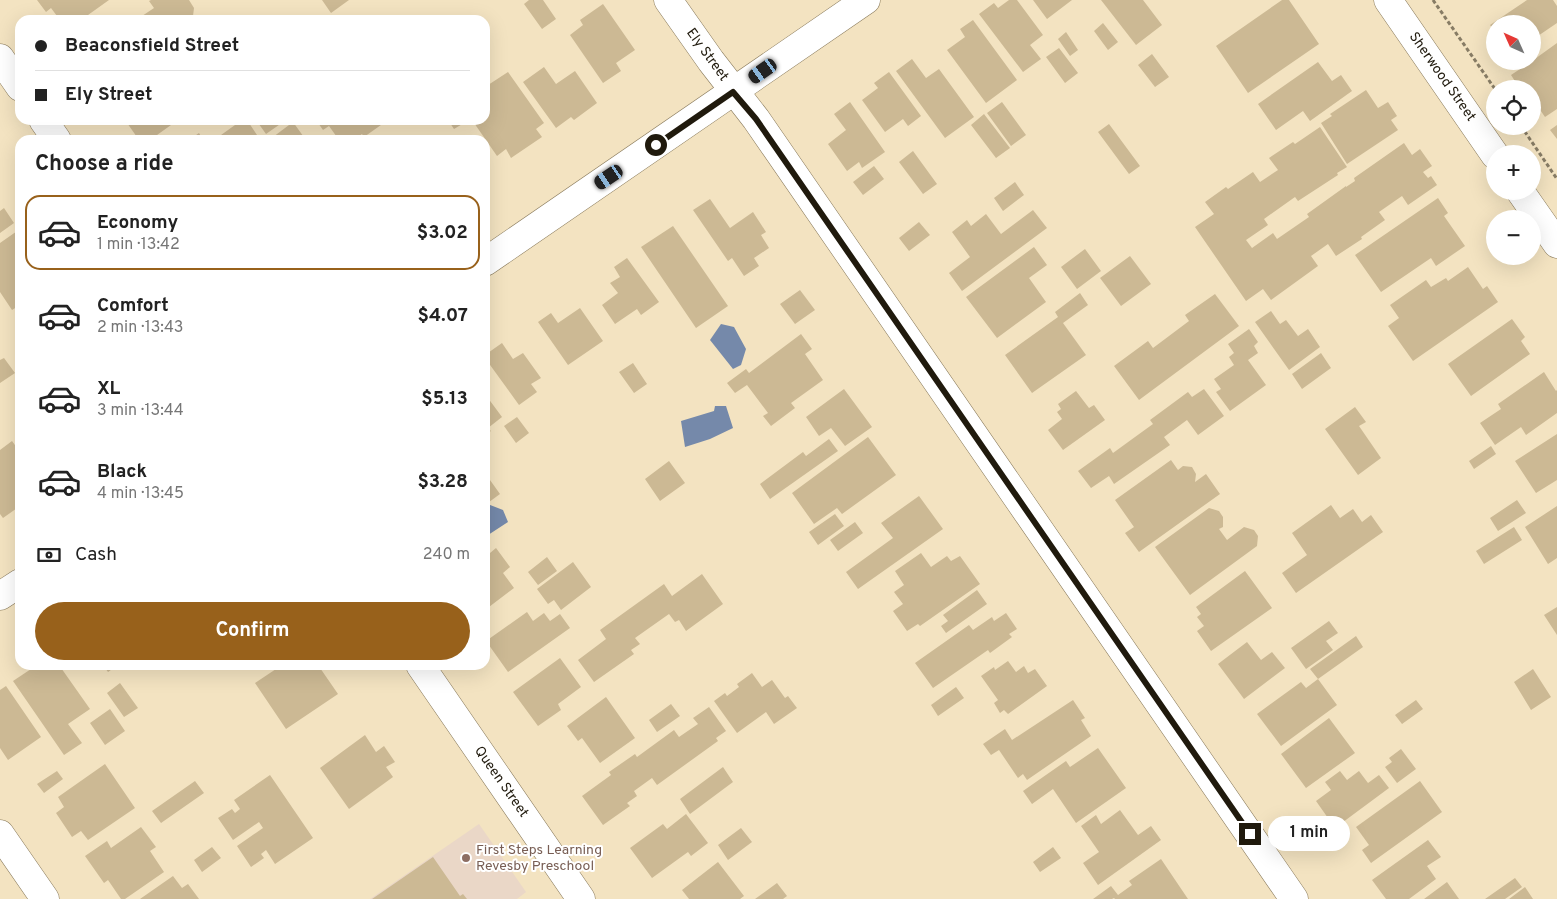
<!DOCTYPE html>
<meta charset="utf-8">
<style>
:root{--surface:#fff;--page:#f2f2f2;--text:#222;--muted:#767676;--line:#e0e0e0;--accent:#98611b}
body{margin:0;font-family:Overpass,sans-serif;background:var(--page);color:var(--text);height:100vh;display:flex;flex-direction:column;font-size:19px;white-space:nowrap}
*{box-sizing:border-box;margin:0}
p{font-size:16px;color:var(--muted)}
.icon{flex:none;width:28px;height:28px;fill:none;stroke:currentColor;stroke-width:2;stroke-linecap:round;stroke-linejoin:round}
.map{position:relative;flex:1;overflow:hidden}
.details{position:absolute;left:15px;top:135px;width:475px;height:535px;display:flex;flex-direction:column;background:var(--surface);border-radius:15px;box-shadow:0 5px 20px #0002}
.details>*{flex:none}
.hud{position:absolute;left:15px;top:15px;width:475px;height:110px;border-radius:15px;box-shadow:0 5px 20px #0002;display:grid;align-content:center;height:110px;padding:0 20px;background:var(--surface)}
.needle{width:32px;rotate:315deg}
.tools{position:absolute;left:1486px;top:15px;display:grid;gap:10px}
.tools a{display:grid;place-items:center;width:55px;height:55px;border-radius:50%;background:var(--surface);box-shadow:0 5px 20px #0002;font-size:25px}
.end{position:absolute;width:22px;height:22px;margin:-11px;border:6px solid #201a0d;background:#fff;box-shadow:0 0 0 2px #fff}
.from{border-radius:50%}
.bubble{position:absolute;height:35px;border-radius:18px;background:var(--surface);box-shadow:0 5px 20px #0002;font-size:16px;font-weight:700;line-height:35px;text-align:center}
.car{position:absolute;width:15px;height:30px;margin:-15px -8px;border-radius:6px;box-shadow:0 0 4px 1px #0007;background:linear-gradient(#222 24%,#8ab4d8 0 40%,#222 0 76%,#8ab4d8 0 86%,#222 0)}
.hud b{display:flex;align-items:center;gap:18px;height:48px;font-size:19px}
.hud b+b{border-top:1px solid var(--line)}
.hud i{width:12px;height:12px;background:var(--text)}
ul{padding:0;list-style:none}
li{display:flex;align-items:center;gap:15px;height:75px;margin:0 10px 8px;padding:0 10px;border:2px solid transparent;border-radius:15px}
li div{flex:1}
li b{display:block;font-size:19px}
li em{font-style:normal;font-weight:700}
li.current{border-color:var(--accent)}
li>.icon{width:45px;height:45px;stroke-width:1.5}
h2{padding:0 20px;font-size:22px;line-height:60px}
.pay{display:flex;align-items:center;gap:12px;height:55px;padding:0 20px;font-size:19px}
.pay p{margin-inline-start:auto}
.action{display:flex;gap:10px;margin-top:auto;padding:10px 20px}
.action a{flex:1;height:58px;border-radius:30px;background:var(--accent);color:#fff;font-size:20px;font-weight:700;line-height:58px;text-align:center}
.map>svg:first-child{display:block}
.education{fill:#ead7c7}
.water{fill:#7589aa}
.building{fill:#ccb994}
.lines{fill:none;stroke-linecap:round;stroke-linejoin:round}
.minor-casing{stroke:#88795a;stroke-width:29}
.tertiary-casing{stroke:#88795a;stroke-width:29}
.secondary-casing{stroke:#88795a;stroke-width:29}
.path{stroke:#877c65;stroke-width:3;stroke-dasharray:4 2.5;stroke-linecap:butt}
.minor{stroke:#fff;stroke-width:28}
.tertiary{stroke:#fff;stroke-width:28}
.secondary{stroke:#fff;stroke-width:28}
.route{stroke:#201a0d;stroke-width:6}
.education-dot{fill:#8d6e63;stroke:#fff;stroke-width:2}
.labels{text-anchor:middle;dominant-baseline:central;stroke-width:4;stroke-linejoin:round;paint-order:stroke}
.street-label{font-size:14px;fill:#201a0d;stroke:#fff}
.education-label{font-size:14px;fill:#785e54;stroke:#fff;text-anchor:start}
</style>
<div class="map">
<svg width="1557" height="899" viewBox="0 0 1557 899">
<rect width="100%" height="100%" fill="#f3e3c1"/>
<path class="education" d="M479,824L526,892L517,899H370Z"/>
<path class="water" d="M721,324L734,327L746,349L741,365L733,369L710,340Z
M715,406H726L733,428L710,439L685,447L681,421L714,411Z
M485,503L503,510L508,522L485,537Z"/>
<path class="building" d="M37,0H109L81,20H60L51,8L46,12Z
M151,0H189L194,8L193,16L187,20H136L154,8L149,1Z
M322,0H349L331,13Z
M529,0H543L556,19L542,29L524,4Z
M1009,0H1017L1043,35L1030,45L1041,59L1023,72L979,14L994,3L998,8Z
M1033,0H1072L1047,19Z
M1101,0H1143L1162,25L1136,45Z
M1282,0H1289L1319,44L1248,93L1216,46Z
M1527,0H1553L1557,6V23L1532,40V24H1495V31L1490,25Z
M603,4L635,50L616,63L621,71L603,83L570,35L583,25L580,20Z
M973,20L1017,80L986,103L947,50L965,37L960,29Z
M1103,23L1118,42L1108,50L1094,31Z
M1066,32L1078,50L1070,56L1058,39Z
M1557,43V109L1545,117L1532,98V89H1520L1511,75L1532,61Z
M1059,48L1078,73L1065,83L1046,57Z
M1152,54L1169,77L1155,87L1138,65Z
M912,59L926,78L939,69L974,117L945,138L896,71Z
M1318,62L1332,81L1341,75L1352,91L1310,121L1303,111L1276,130L1258,104Z
M544,67L556,84L575,71L597,103L574,120L571,117L556,128L523,82Z
M508,72L544,123L536,129L542,137L511,158L506,149L497,156L472,120H485V87Z
M889,72L921,116L908,126L903,119L885,132L862,100L878,88L874,83Z
M1366,90L1378,108L1388,102L1397,116L1391,120L1398,130L1347,164L1321,123L1332,116L1330,114Z
M850,102L885,152L862,168L859,162L847,171L828,144L846,130L834,114Z
M1002,102L1026,135L1011,146L987,113Z
M984,114L1010,148L996,158L971,125Z
M125,120H178L150,140H139Z
M242,120H247L259,138L256,140H214Z
M256,120H286L266,134Z
M316,120H388L364,137L362,134L353,140H339L329,126L323,130Z
M448,120H469L454,129Z
M293,122L306,140H269Z
M1109,124L1140,166L1129,174L1098,132Z
M1557,125V139L1550,130Z
M1320,127L1347,167L1337,173L1338,175L1298,201L1295,197L1264,219L1268,225L1246,240L1252,248L1273,233L1277,239L1309,217L1307,214L1346,186V187L1355,181L1354,178L1404,143L1412,155L1420,149L1432,166L1423,172L1428,178L1431,176L1437,185L1408,205L1402,196L1379,212L1385,220L1361,237L1362,239L1336,256L1328,244L1311,256L1318,266L1271,300L1263,289L1246,301L1195,227L1214,214L1205,202L1226,187L1228,189L1253,172L1260,182L1278,170L1269,158L1293,142L1295,144Z
M199,133L203,140H189Z
M913,151L937,184L923,194L899,162Z
M874,166L884,179L863,195L853,182Z
M1015,182L1024,195L1003,211L994,198Z
M1438,198L1448,213L1444,216L1465,246L1436,266L1431,258L1381,292L1355,255Z
M710,199L730,228L753,212L766,232L761,235L769,248L754,258L759,266L744,276L732,258L728,261L693,210Z
M4,208L14,223L0,233V211Z
M1033,210L1047,228L962,291L949,273L970,257L952,232L967,220L971,226L986,214L1001,234Z
M919,222L930,235L909,251L899,238Z
M673,226L728,306L696,328L641,247Z
M20,229V305L12,310L0,292V243Z
M1034,247L1047,265L1029,278L1046,302L997,338L966,297Z
M1085,249L1101,271L1077,289L1061,267Z
M1130,256L1151,284L1121,306L1100,278Z
M627,258L659,302L641,315L637,309L615,324L602,305L618,293L610,283L620,277L614,267Z
M1468,267L1483,289L1487,286L1498,302L1413,361L1388,326L1399,318L1390,305L1426,280L1431,287L1446,278L1448,281Z
M800,290L815,310L795,324L780,304Z
M1080,293L1088,305L1063,323L1086,355L1032,393L1005,355L1058,317L1055,312Z
M1215,294L1239,326L1139,400L1114,366L1148,341L1153,348L1189,321L1185,315Z
M580,308L603,341L568,365L538,322L551,313L558,323Z
M1271,311L1280,324L1286,320L1298,336L1308,329L1320,347L1289,370L1255,322Z
M1512,319L1525,337L1521,341L1530,354L1471,396L1448,364Z
M1249,329L1258,342L1254,346L1258,353L1248,360L1266,385L1230,411L1216,392L1221,389L1214,379L1234,365L1229,357L1234,353L1228,344Z
M801,334L812,349L805,354L823,380L791,403L795,408L771,426L763,416L768,413L747,385L735,393L727,383L746,369L749,373Z
M502,343L513,359L523,353L541,378L531,384L537,392L519,405L485,358V355Z
M1321,353L1331,368L1302,389L1292,374Z
M4,358L15,373L0,383V360Z
M633,363L647,384L634,393L619,372Z
M1544,372L1556,391L1557,390V413L1526,435L1521,427L1495,445L1480,423L1501,409L1498,404Z
M844,389L872,427L845,446L831,428L819,436L806,417Z
M1204,389L1224,416L1198,435L1187,420L1164,437L1170,445L1114,484L1109,476L1091,488L1078,471L1110,448L1113,453L1135,437L1153,424L1150,420L1188,392L1192,397Z
M1076,391L1089,408L1094,405L1105,420L1063,450L1048,430L1062,419L1057,412L1061,409L1058,404Z
M485,394L502,417L488,428L491,431L485,435Z
M1355,407L1366,422L1359,426L1381,458L1358,475L1325,429Z
M517,417L529,433L516,443L504,426Z
M1557,434V480L1536,493L1515,461Z
M868,437L896,475L842,514L837,508L814,524L792,493Z
M829,439L838,451L770,499L760,484L803,452L806,456Z
M12,441L20,452V506L3,518L0,514V450Z
M1491,446L1496,454L1474,469L1469,461Z
M1171,460L1178,470L1183,466L1192,467L1196,474L1195,482L1206,474L1220,494L1139,552L1125,533L1134,527L1115,500Z
M669,461L685,483L660,501L645,479Z
M485,473L500,494L485,505Z
M919,496L943,529L858,589L846,572L893,538L881,523Z
M1517,500L1526,513L1498,531L1490,518Z
M1331,505L1340,518L1353,509L1362,522L1371,515L1383,532L1296,593L1282,573L1307,555L1292,533Z
M1557,506V558L1548,564L1525,527Z
M1209,508L1219,511L1223,517V527L1219,529L1227,540L1244,527L1254,530L1258,536L1257,546L1190,595L1155,547Z
M835,514L844,526L818,545L809,532Z
M855,522L863,533L838,551L830,540Z
M1514,527L1522,540L1484,564L1476,551Z
M485,547L490,553L496,548L510,567L503,573L514,588L485,610Z
M921,553L931,567L947,556L951,561L960,556L980,584L920,626L918,624L907,631L893,611L903,604L894,592L904,585L895,571Z
M547,557L557,571L538,585L528,572Z
M573,562L591,587L561,610L554,600L548,604L537,589Z
M1245,571L1272,608L1211,651L1197,631L1204,626L1197,617L1201,614L1196,607Z
M702,574L723,604L686,631L679,620L675,622L669,614L635,638L640,644L631,650L634,654L594,682L578,660L606,639L600,630L664,584L672,596Z
M977,590L987,604L946,633L941,626L948,621L943,615Z
M1557,607V635L1544,615Z
M527,612L533,621L544,613L550,621L560,614L570,628L508,672L486,641Z
M1006,613L1017,629L1009,634L1012,637L990,653L988,650L933,688L915,663L969,625L973,630L992,617L994,621Z
M1329,621L1338,633L1326,641L1333,650L1306,669L1291,648Z
M1356,636L1363,647L1318,679L1337,705L1281,746L1257,714L1301,682L1306,688L1318,679L1310,669Z
M1247,642L1261,660L1272,652L1285,668L1244,699L1218,664Z
M560,658L581,687L558,704L561,710L538,726L513,692Z
M1008,661L1016,672L1024,666L1028,673L1035,669L1047,686L1008,714L1004,710L1000,713L994,703L998,700L981,676L994,667L995,670Z
M37,665H59L90,709L68,724L82,743L64,755L13,681Z
M103,665H118L108,672Z
M282,665H318L338,694L286,729L255,683Z
M1533,669L1551,697L1531,710L1514,682Z
M752,673L762,687L772,680L785,698L788,696L797,708L774,724L766,712L737,733L714,701L725,693L727,696L739,687L737,684Z
M120,683L138,708L124,717L107,693Z
M6,686L41,737L8,760L0,748V690Z
M956,687L964,698L938,716L931,705Z
M606,697L635,738L600,763L582,738L578,741L567,726Z
M1073,700L1085,718L1081,720L1091,736L1027,780L1023,774L1018,778L999,750L991,755L983,744L1005,729L1012,740Z
M1416,700L1423,709L1402,724L1395,715Z
M671,704L680,716L657,732L649,720Z
M709,707L726,731L716,738L718,741L657,785L652,778L634,791L637,796L627,803L630,806L603,825L582,796L611,775L609,772L635,754L637,757L674,730L679,737L698,724L693,718Z
M110,709L125,731L105,745L90,723Z
M1329,718L1355,753L1306,788L1281,754Z
M365,735L376,752L384,746L395,762L386,767L393,777L349,809L320,768Z
M1098,748L1126,788L1076,823L1053,789L1032,804L1023,791L1066,761L1070,767Z
M1401,749L1416,769L1397,783L1385,767L1392,762L1389,758Z
M105,764L135,808L88,840L81,831L72,837L56,813L64,807L58,797Z
M723,767L733,782L690,814L680,799Z
M57,771L63,779L44,793L37,784Z
M1340,771L1347,780L1359,771L1368,783L1379,775L1389,788L1335,828L1316,801L1331,790L1325,782Z
M270,775L313,838L275,864L266,850L261,854L264,858L251,867L237,846L263,828L259,822L233,840L218,818L232,809L235,813L240,809L234,800Z
M195,781L204,793L161,823L152,811Z
M1420,781L1442,812L1371,863L1362,850L1369,845L1356,827Z
M1120,810L1138,835L1151,826L1161,840L1098,885L1083,863L1099,852L1081,826L1096,815L1101,824Z
M686,814L708,843L691,856L688,852L652,878L630,848L663,824L667,829Z
M141,827L156,847L150,851L164,872L125,899H121L108,880L104,883L85,856L107,841L111,848Z
M741,828L752,842L728,860L718,845Z
M1428,840L1441,857L1427,866L1436,879L1409,899H1386L1372,880Z
M212,847L221,858L202,872L194,860Z
M1053,847L1061,858L1040,872L1033,862Z
M433,857L460,896L463,894L467,899H372Z
M1161,859L1188,899H1115L1114,898L1112,899H1093L1111,886L1118,895L1132,885L1129,881Z
M718,862L744,896L740,899H689L682,890Z
M173,876L182,888L188,884L199,899H140Z
M1515,878L1522,887L1505,899H1485Z
M1447,882L1459,899H1424Z
M777,883L787,896L783,899H755Z
M1525,887L1533,899H1509Z"/>
<g class="lines">
<defs>
<path id="minor" d="M668,0L711,61L756,119L1294,899
M1388,0L1495,155
M1520,191L1557,244
M0,834L45,899"/>
<path id="tertiary" d="M420,665L581,899"/>
<path id="secondary" d="M0,58L20,87
M43,120L57,140
M485,262L866,0
M0,596L20,583"/>
</defs>
<use href="#minor" class="minor-casing"/>
<use href="#tertiary" class="tertiary-casing"/>
<use href="#secondary" class="secondary-casing"/>
<path class="path" d="M1433,0L1495,89
M1521,126L1557,179"/>
<use href="#minor" class="minor"/>
<use href="#tertiary" class="tertiary"/>
<use href="#secondary" class="secondary"/>
</g>
<g class="lines">
<path class="route" d="M656,145L733,92L756,119L1250,834"/>
</g>
<circle class="education-dot" cx="466" cy="858" r="5"/>
<g class="labels">
<g class="street-label">
<text transform="translate(707 55) rotate(54)">Ely Street</text>
<text transform="translate(1442 77) rotate(55)">Sherwood Street</text>
<text transform="translate(501 782) rotate(55)">Queen Street</text>
</g>
<g class="education-label">
<text x="476" y="850">First Steps Learning<tspan x="476" dy="16">Revesby Preschool</tspan></text>
</g>
</g>
</svg>
<div class="tools">
<a><svg class="needle" viewBox="-14 -14 28 28"><path d="M0-13l5 13h-10z" fill="#e53935"/><path d="M0 13l5-13h-10z" fill="#767676"/></svg></a>
<a><svg class="icon" aria-label="locate" viewBox="0 0 24 24"><circle cx="12" cy="12" r="6"/><path d="M12 2v4M12 18v4M2 12h4M18 12h4"/></svg></a>
<a>+</a>
<a>−</a>
</div>
<i class="end from" style="left:656px;top:145px"></i>
<i class="end" style="left:1250px;top:834px"></i>
<div class="bubble" style="left:1268px;top:816px;width:82px">1 min</div>
<i class="car" style="left:763px;top:71px;rotate:235deg"></i>
<i class="car" style="left:609px;top:177px;rotate:236deg"></i>
<div class="hud">
<b><i class="from"></i>Beaconsfield Street</b>
<b><i></i>Ely Street</b>
</div>
<section class="details">
<h2>Choose a ride</h2>
<ul>
<li class="current"><svg class="icon" aria-label="car" viewBox="0 0 24 24"><path d="M5 17H2v-5l4-1 3-4h7l3 4 3 1v5h-3M9 17h6M6 11h13"/><circle cx="7" cy="17" r="2"/><circle cx="17" cy="17" r="2"/></svg><div><b>Economy</b><p>1 min · 13:42</p></div><em>$3.02</em></li>
<li><svg class="icon" aria-label="car" viewBox="0 0 24 24"><path d="M5 17H2v-5l4-1 3-4h7l3 4 3 1v5h-3M9 17h6M6 11h13"/><circle cx="7" cy="17" r="2"/><circle cx="17" cy="17" r="2"/></svg><div><b>Comfort</b><p>2 min · 13:43</p></div><em>$4.07</em></li>
<li><svg class="icon" aria-label="car" viewBox="0 0 24 24"><path d="M5 17H2v-5l4-1 3-4h7l3 4 3 1v5h-3M9 17h6M6 11h13"/><circle cx="7" cy="17" r="2"/><circle cx="17" cy="17" r="2"/></svg><div><b>XL</b><p>3 min · 13:44</p></div><em>$5.13</em></li>
<li><svg class="icon" aria-label="car" viewBox="0 0 24 24"><path d="M5 17H2v-5l4-1 3-4h7l3 4 3 1v5h-3M9 17h6M6 11h13"/><circle cx="7" cy="17" r="2"/><circle cx="17" cy="17" r="2"/></svg><div><b>Black</b><p>4 min · 13:45</p></div><em>$3.28</em></li>
</ul>
<div class="pay"><svg class="icon" aria-label="cash" viewBox="0 0 24 24"><path d="M3 7h18v10H3z"/><circle cx="12" cy="12" r="2"/></svg>Cash<p>240 m</p></div>
<div class="action"><a>Confirm</a></div>
</section>
</div>
